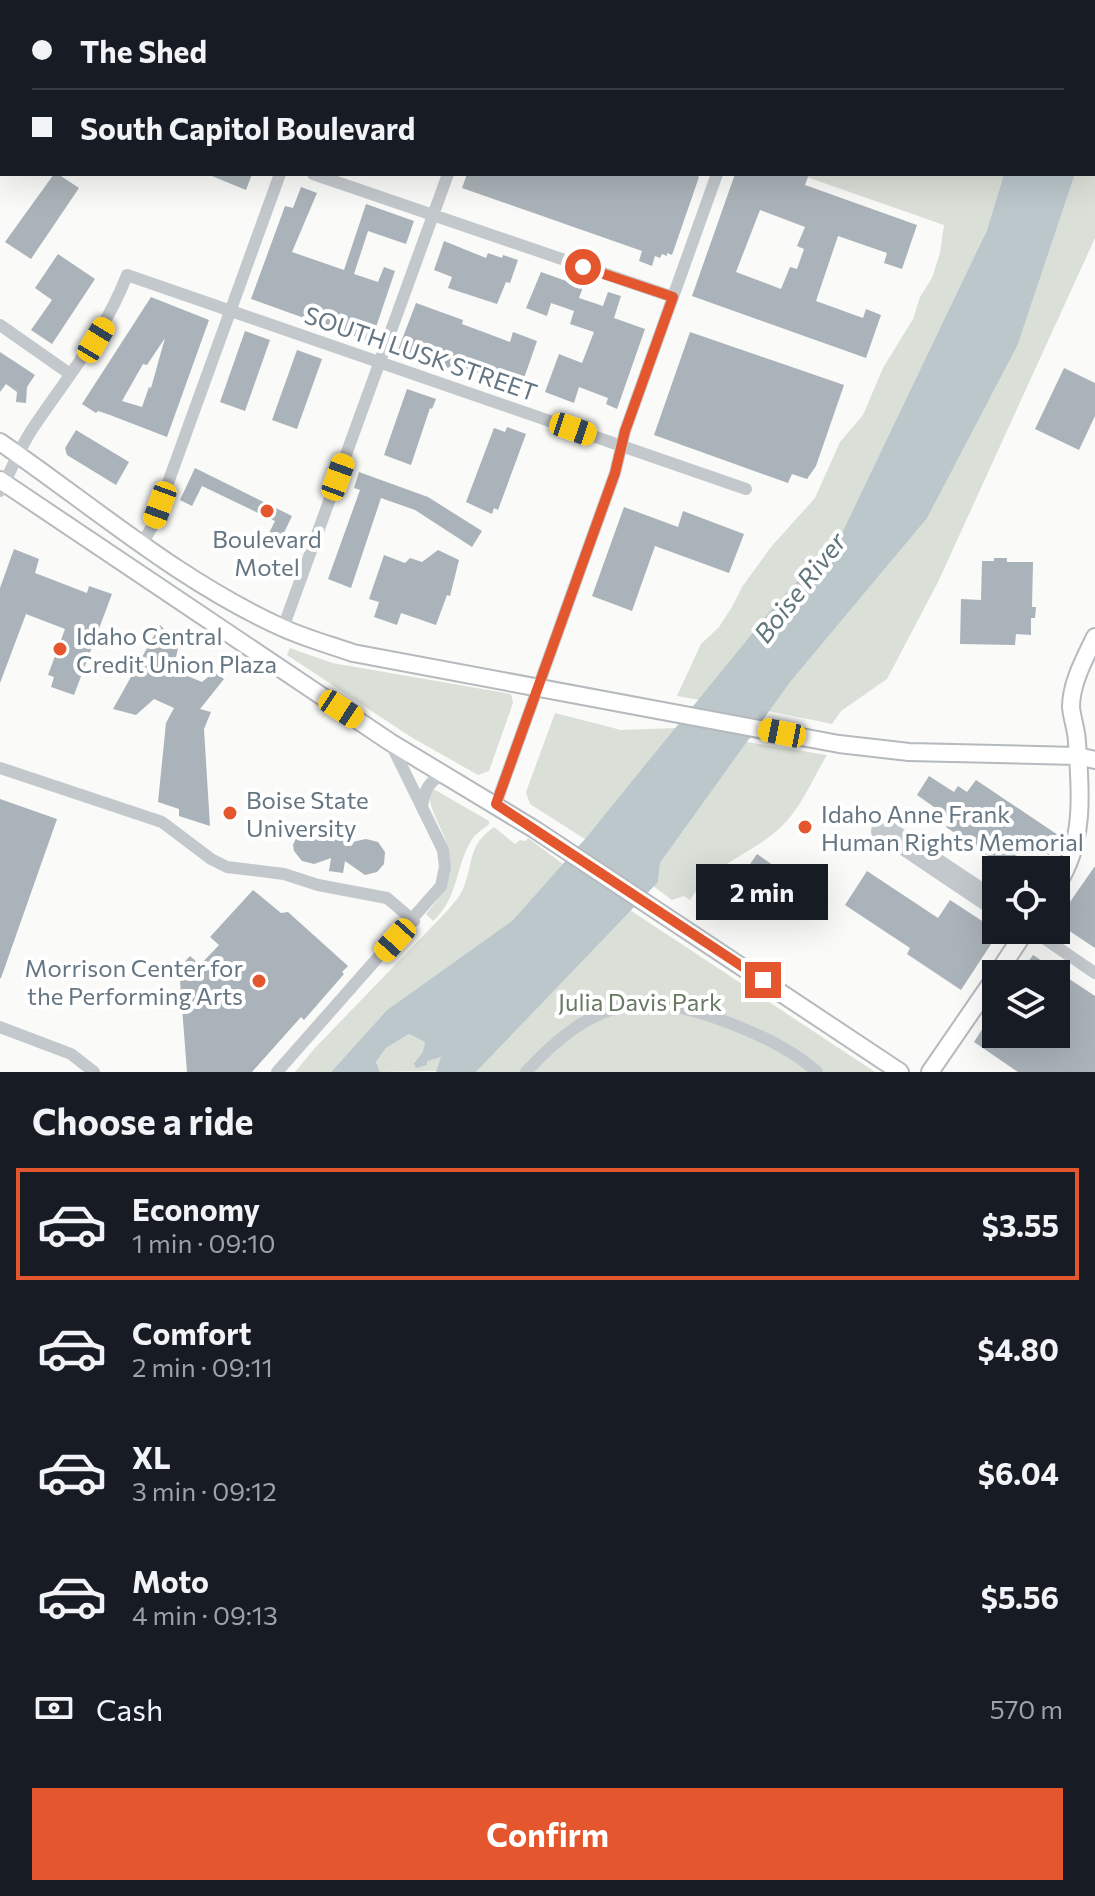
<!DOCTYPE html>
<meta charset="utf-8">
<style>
:root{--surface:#171b24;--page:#20242c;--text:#f1f3f6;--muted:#9ea1a6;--line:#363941;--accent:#e4572e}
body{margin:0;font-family:Commissioner,sans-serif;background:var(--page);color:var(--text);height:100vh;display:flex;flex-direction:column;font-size:30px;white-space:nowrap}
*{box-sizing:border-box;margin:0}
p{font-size:26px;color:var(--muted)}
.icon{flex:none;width:44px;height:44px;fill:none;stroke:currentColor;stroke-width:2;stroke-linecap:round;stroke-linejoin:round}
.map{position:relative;height:1072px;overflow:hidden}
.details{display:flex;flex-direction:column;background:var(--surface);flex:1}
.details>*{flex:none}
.banner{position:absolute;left:0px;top:0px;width:1096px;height:176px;box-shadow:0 8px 32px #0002;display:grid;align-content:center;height:176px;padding:0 32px;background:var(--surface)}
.fabs{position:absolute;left:982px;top:856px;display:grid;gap:16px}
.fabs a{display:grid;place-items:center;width:88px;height:88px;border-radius:0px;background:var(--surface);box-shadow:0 8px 32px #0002;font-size:40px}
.end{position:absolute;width:36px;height:36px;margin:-18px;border:10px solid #e4572e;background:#fff;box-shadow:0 0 0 4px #fff}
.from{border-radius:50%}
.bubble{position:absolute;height:56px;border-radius:0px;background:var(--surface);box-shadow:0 8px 32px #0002;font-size:26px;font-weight:700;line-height:56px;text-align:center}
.car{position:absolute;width:24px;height:48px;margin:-24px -12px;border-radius:10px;box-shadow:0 0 6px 2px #0007;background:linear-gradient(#f5c518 24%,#345 0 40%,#f5c518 0 76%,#345 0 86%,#f5c518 0)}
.banner b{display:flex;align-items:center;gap:28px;height:76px;font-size:30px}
.banner b+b{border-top:2px solid var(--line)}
.banner i{width:20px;height:20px;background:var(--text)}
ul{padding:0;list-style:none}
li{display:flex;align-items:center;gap:24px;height:112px;margin:0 16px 12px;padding:0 16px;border:4px solid transparent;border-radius:0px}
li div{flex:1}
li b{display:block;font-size:30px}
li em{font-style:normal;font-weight:700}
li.selected{border-color:var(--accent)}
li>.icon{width:72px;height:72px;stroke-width:1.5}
h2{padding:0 32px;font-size:36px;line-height:96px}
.pay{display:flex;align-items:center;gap:20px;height:88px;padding:0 32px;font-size:30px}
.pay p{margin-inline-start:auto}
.cta{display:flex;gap:16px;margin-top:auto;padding:16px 32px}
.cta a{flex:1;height:92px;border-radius:0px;background:var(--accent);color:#fff;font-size:32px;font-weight:700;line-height:92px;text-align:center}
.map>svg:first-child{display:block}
.green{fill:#dadfd7}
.water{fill:#bbc7cb}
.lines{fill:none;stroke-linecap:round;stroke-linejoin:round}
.stream{stroke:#bbc7cb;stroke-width:3}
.building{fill:#aab3b9;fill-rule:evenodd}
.major-casing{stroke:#b5babe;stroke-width:20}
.minor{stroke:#c3c8cc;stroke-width:12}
.major{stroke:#fff;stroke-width:16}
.route{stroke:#e4572e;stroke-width:10}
.poi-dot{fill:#e4572e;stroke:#fff;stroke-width:3}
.labels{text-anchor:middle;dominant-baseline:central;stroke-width:8;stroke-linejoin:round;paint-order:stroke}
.street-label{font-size:24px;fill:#657683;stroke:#fff}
.poi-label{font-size:24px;fill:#657683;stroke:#fff;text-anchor:start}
.park-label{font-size:24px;fill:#687a64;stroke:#fff}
.water-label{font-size:26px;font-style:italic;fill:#60757c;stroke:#fff}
</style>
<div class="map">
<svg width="1095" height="1072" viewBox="0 0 1095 1072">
<rect width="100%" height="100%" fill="#fafaf8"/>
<path class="green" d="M0,0H359L2,2V76Z
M1095,117V238L938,582L887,679L841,711L832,724L769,711L1018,344L1075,174H1094Z
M798,174H1004L987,230L840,537L781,598L700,700L677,696L701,644L719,627L732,607L742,587L771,547L815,498L840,442L863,415L883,368L913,319L920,297L932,278L940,253L944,225Z
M290,648L332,663L511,694L513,703L489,771L478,775L411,737L287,655Z
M555,713L621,730L677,728L585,839L530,804L526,792Z
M747,742L827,755C813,778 801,808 781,827C752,854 711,865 690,900L684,896L672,900L653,886L658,882L660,863Z
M430,787L489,821V824C482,830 476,833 471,841C455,868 458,899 433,921L426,914C455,881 457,862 438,823C432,809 428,802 430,787Z
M494,827L515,844L520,840L526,841L528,838L563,864L513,920L387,1010L331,1072H295L315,1048L448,910C453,903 460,897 463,889C474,863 467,846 494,827Z
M630,910L875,1072H476Z
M409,1034L425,1042L424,1052L414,1062L442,1057L437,1071L380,1072L376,1062L386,1048Z"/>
<path class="water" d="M1004,174H1075L1018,344L927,518L790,682L660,863L658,882L476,1072H436L441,1057L427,1061V1065L416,1068L414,1063L423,1052L425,1042L409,1034L386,1048L376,1062L380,1072H331L387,1010L513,920L585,839L781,598L840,537L987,230Z"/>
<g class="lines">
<path class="stream" d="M68,2L69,0
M288,2L290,0"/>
</g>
<path class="building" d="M54,174H58L79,188L31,259L5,242Z
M207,174H252L246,190Z
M467,174H696L699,177L672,255L667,253V256L662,254L660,258L655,256L652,266L639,261L642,251L462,188Z
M735,174H809L805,185L917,225L902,269L884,263L887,253L838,236L816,301L863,318L866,309L881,315L866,358L692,296ZM760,210L805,227L797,246L804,249L797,269L790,267L781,289L736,272Z
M301,187L317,193L292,252L344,270L366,204L414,221L406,244L368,231L354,274L378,282L384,267L395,271L371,342L251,299L285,206L293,208Z
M444,241L486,258L488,253L502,258L503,255L518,260L510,283L506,282L497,304L448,288L452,277L434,270Z
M58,254L95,279L52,344L31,330L52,300L35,288Z
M541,272L583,287L579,298L603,306L608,292L621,296L614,318L645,329L617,409L606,404L608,398L579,387L574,403L545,392L559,354L582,363L594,332L570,324L574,311L551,303L547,316L526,308Z
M151,297L209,320L167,437L110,415L98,411L96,413L82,404ZM165,338L151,388L149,387L142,407L122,401L143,364L147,365Z
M416,303L463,320L462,324L510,342L513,332L537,341L522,384L495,374L494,379L463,368L457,371L398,350Z
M245,331L270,340L245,411L220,402Z
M690,332L844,385L816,466L807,479L792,474L788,483L654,435Z
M297,350L322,359L297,429L272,420Z
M0,352L35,375L27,387L26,403L16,402L17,392L6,384L0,392Z
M1064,368L1095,383V416L1079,450L1035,429Z
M407,389L436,399L432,409L430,408L411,465L384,455Z
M507,427L526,434L498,510L494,508L492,514L466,502L494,428L505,432Z
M76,430L129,462L116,485L67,455L65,448Z
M195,468L292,516L278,545L266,539L275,521L202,486L192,506L180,500Z
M359,472L428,497L482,531L472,547L415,510L381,498L351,588L328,579L360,490L354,488Z
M624,507L678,527L683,511L744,534L729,573L655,546L632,611L592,596Z
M14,549L39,559L35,573L87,593L89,586L112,594L74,695L51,687L54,677L48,675L65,629L26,614L0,683V588Z
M438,550L459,560L450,596L447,595L436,625L401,613L397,625L374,617L379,602L369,599L384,555L405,563L410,558L422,562Z
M994,558H1007V562H1033L1032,607H1036L1035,618H1031V635L1016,634L1015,645L960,644L961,599L981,600L982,561H994Z
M160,625L179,644L173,670L202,682L214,672L224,679L200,709L211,712L204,729L210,826L179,816V809L158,802L166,723L174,708L154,699L136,715L113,709Z
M929,776L954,792L958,786L967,792L976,780L1061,837L1049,855L1027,840L1016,856L1025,862L1020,870H1009L946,827L951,819L917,795Z
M0,799L57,819L1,978H0Z
M309,828L321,830L334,842L337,830L351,833L348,843L366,839L378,842L385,852L384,864L377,872L365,875L345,861L343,873L329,871L331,858L314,864L302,861L294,851L293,845L298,834Z
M757,854L780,870L767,890L750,881L751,879L744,873Z
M1095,866V948L1056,922Z
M867,871L938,918L950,900L999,932L961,990L907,954L910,948L845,905Z
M253,890L281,913L288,912L348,966L342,972L344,974L304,1020L301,1017L252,1072H187L179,968L190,956L200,965L219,945L210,937Z
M1033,955L1095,996V1072H1018L974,1042L988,1020L996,1025V1034H1056V974H1038L1025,966Z"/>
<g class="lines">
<defs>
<path id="major" d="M0,442C93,506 179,581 283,628C305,638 330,645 353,653L839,744L909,752L1077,756L1095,760
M0,480L390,742L534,829L900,1072
M1056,886C1085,844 1081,792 1077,743C1077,731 1072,719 1071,707C1071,683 1085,658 1095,637
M997,974L1026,930
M930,1072L996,976"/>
</defs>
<use href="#major" class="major-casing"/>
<path class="minor" d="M313,174L673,297
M0,325L70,374
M0,491C11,471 19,450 31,431C66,378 104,335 127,275L746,489
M141,545L152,527L280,174
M283,628L448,174
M0,768L162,822L211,859L227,867L284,874L318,885L387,898L414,921
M496,804L615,473L625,431L717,174
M422,806C425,789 428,782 445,773
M996,898L882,822L878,824L877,832L996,912
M1032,930L1095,973
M0,1027L71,1054L94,1072
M277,1072L441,886L445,867L443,850L390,742
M526,1072C592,1000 641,988 732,1024C762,1036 793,1050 817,1072"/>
<use href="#major" class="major"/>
</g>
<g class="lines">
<path class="route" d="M583,267L673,297L625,431L615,473L496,804L763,980"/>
</g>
<g class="poi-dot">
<circle cx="267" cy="511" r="8"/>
<circle cx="60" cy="649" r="8"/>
<circle cx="230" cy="813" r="8"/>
<circle cx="805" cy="827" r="8"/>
<circle cx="259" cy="981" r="8"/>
</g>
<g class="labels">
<g class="street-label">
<text transform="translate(421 353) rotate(19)">SOUTH LUSK STREET</text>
</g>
<g class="poi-label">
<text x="267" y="538" text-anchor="middle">Boulevard<tspan x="267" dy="28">Motel</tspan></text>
<text x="76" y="635">Idaho Central<tspan x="76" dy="28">Credit Union Plaza</tspan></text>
<text x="246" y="799">Boise State<tspan x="246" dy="28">University</tspan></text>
<text x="821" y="813">Idaho Anne Frank<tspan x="821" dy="28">Human Rights Memorial</tspan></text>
<text x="243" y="967" text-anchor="end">Morrison Center for<tspan x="243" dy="28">the Performing Arts</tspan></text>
</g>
<g class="park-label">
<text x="640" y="1001">Julia Davis Park</text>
</g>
<g class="water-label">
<text transform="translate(799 587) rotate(-52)">Boise River</text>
</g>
</g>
</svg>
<div class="fabs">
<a><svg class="icon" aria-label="locate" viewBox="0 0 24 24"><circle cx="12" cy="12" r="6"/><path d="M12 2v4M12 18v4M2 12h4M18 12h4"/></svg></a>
<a><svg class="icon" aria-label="layers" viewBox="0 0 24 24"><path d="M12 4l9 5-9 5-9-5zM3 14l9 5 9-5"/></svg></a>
</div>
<i class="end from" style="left:583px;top:267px"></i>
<i class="end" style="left:763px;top:980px"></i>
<div class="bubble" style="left:696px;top:864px;width:132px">2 min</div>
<i class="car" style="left:96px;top:340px;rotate:31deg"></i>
<i class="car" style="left:573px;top:429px;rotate:109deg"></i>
<i class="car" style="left:338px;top:477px;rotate:20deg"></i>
<i class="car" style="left:160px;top:505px;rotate:200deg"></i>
<i class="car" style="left:341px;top:709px;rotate:123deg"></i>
<i class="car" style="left:782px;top:733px;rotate:281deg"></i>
<i class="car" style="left:395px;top:940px;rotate:222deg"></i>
<div class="banner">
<b><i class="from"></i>The Shed</b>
<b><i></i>South Capitol Boulevard</b>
</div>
</div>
<section class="details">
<h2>Choose a ride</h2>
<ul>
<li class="selected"><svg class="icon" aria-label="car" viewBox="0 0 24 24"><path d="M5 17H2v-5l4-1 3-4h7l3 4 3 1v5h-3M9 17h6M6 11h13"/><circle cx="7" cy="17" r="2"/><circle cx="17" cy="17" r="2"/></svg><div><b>Economy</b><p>1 min · 09:10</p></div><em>$3.55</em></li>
<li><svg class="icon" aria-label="car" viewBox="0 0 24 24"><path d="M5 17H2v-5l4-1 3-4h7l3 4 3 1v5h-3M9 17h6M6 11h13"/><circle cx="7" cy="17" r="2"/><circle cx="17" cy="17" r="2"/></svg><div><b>Comfort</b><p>2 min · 09:11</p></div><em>$4.80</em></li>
<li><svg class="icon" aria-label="car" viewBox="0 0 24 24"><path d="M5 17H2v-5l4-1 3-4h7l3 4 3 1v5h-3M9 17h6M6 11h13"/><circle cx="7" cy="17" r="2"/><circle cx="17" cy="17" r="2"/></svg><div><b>XL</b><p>3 min · 09:12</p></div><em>$6.04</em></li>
<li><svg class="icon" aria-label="car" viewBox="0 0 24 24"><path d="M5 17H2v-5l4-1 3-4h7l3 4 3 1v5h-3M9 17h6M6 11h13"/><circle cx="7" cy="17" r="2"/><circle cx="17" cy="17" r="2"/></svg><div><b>Moto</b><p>4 min · 09:13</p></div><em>$5.56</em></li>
</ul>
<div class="pay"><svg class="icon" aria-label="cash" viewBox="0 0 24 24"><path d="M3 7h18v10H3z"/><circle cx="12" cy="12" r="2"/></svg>Cash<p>570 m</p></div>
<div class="cta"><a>Confirm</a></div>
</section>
